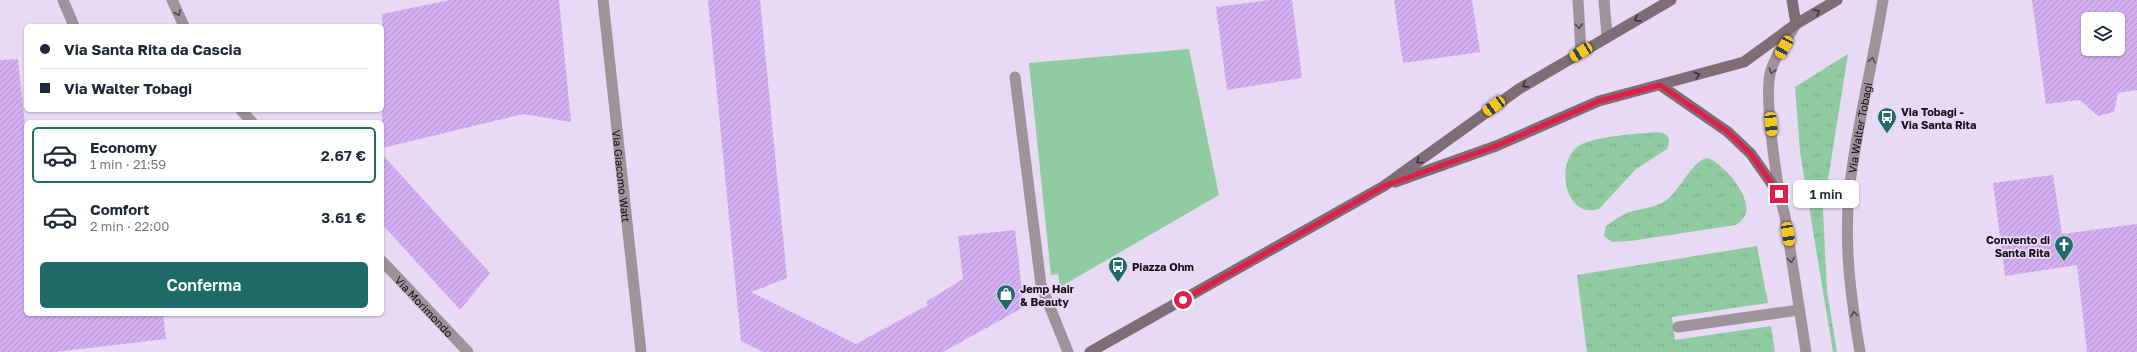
<!DOCTYPE html>
<html lang="it">
<meta charset="utf-8">
<style>
:root{--surface:#fff;--page:#f6f6f7;--text:#1f2937;--muted:#747a83;--line:#e0e1e3;--accent:#206b66}
body{margin:0;font-family:"Golos Text",sans-serif;background:var(--page);color:var(--text);height:100vh;display:flex;flex-direction:column;font-size:15px;white-space:nowrap}
*{box-sizing:border-box;margin:0}
p{font-size:13px;color:var(--muted)}
.icon{flex:none;width:22px;height:22px;fill:none;stroke:currentColor;stroke-width:2;stroke-linecap:round;stroke-linejoin:round}
.map{position:relative;flex:1;overflow:hidden}
.drawer{position:absolute;left:24px;top:120px;width:360px;height:196px;display:flex;flex-direction:column;background:var(--surface);border-radius:6px;box-shadow:0 1px 3px #0004}
.drawer>*{flex:none}
.hud{position:absolute;left:24px;top:24px;width:360px;height:88px;border-radius:6px;box-shadow:0 1px 3px #0004;display:grid;align-content:center;height:88px;padding:0 16px;background:var(--surface)}
.buttons{position:absolute;left:2081px;top:12px;display:grid;gap:8px}
.buttons a{display:grid;place-items:center;width:44px;height:44px;border-radius:6px;background:var(--surface);box-shadow:0 1px 3px #0004;font-size:20px}
.end{position:absolute;width:18px;height:18px;margin:-9px;border:5px solid #e11d48;background:#fff;box-shadow:0 0 0 2px #fff}
.from{border-radius:50%}
.bubble{position:absolute;height:28px;border-radius:6px;background:var(--surface);box-shadow:0 1px 3px #0004;font-size:13px;font-weight:600;line-height:28px;text-align:center}
.car{position:absolute;width:12px;height:24px;margin:-12px -6px;border-radius:5px;box-shadow:0 0 3px 1px #0007;background:linear-gradient(#f5c518 24%,#345 0 40%,#f5c518 0 76%,#345 0 86%,#f5c518 0)}
.hud b{display:flex;align-items:center;gap:14px;height:38px;font-size:15px}
.hud b+b{border-top:1px solid var(--line)}
.hud i{width:10px;height:10px;background:var(--text)}
ul{padding:7px 0 0;list-style:none}
li{display:flex;align-items:center;gap:12px;height:56px;margin:0 8px 6px;padding:0 8px;border:2px solid transparent;border-radius:6px}
li div{flex:1}
li b{display:block;font-size:15px}
li em{font-style:normal;font-weight:600}
li.selected{border-color:var(--accent)}
li>.icon{width:36px;height:36px;stroke-width:1.5}
.primary-button{display:flex;gap:8px;margin-top:auto;padding:8px 16px}
.primary-button a{flex:1;height:46px;border-radius:6px;background:var(--accent);color:#fff;font-size:16px;font-weight:600;line-height:46px;text-align:center}
.map>svg:first-child{display:block}
.grass{fill:url(#grass-tufts)}
.park{fill:#91cba1}
.building{fill:url(#building-hatch);fill-rule:evenodd}
.lines{fill:none;stroke-linecap:round;stroke-linejoin:round}
.service{stroke:#9f9298;stroke-width:11}
.minor{stroke:#9f9298;stroke-width:11}
.tertiary{stroke:#9f9298;stroke-width:11}
.secondary{stroke:#7f6d75;stroke-width:11}
.oneway{stroke:#393039}
.oneway2{stroke:#534a52}
.route{stroke:#e11d48;stroke-width:5}
.labels{text-anchor:middle;dominant-baseline:central;stroke-width:3.5;stroke-linejoin:round;paint-order:stroke}
.poi-label{font-size:11px;font-weight:bold;fill:#140f18;stroke:#e8d9f4;text-anchor:start}
.street-label{font-size:11px;fill:#140f18;stroke:#e8d9f4}
</style>
<div class="map">
<svg width="2137" height="352" viewBox="0 0 2137 352">
<defs>
<pattern id="grass-tufts" width="24" height="20" patternUnits="userSpaceOnUse"><rect width="24" height="20" fill="#91cba1"/><path d="M3 7l-1-3M5 7V3M7 7l1-3M15 17l-1-3M17 17v-4M19 17l1-3" fill="none" stroke="#7cad8a"/></pattern>
<pattern id="building-hatch" width="6" height="6" patternUnits="userSpaceOnUse"><rect width="6" height="6" fill="#d4aef2"/><path d="M-1 1l2-2M0 6l6-6M5 7l2-2" fill="none" stroke="#b594cf"/></pattern>
</defs>
<rect width="100%" height="100%" fill="#e8d9f4"/>
<path class="grass" d="M1848,54L1823,211L1827,291L1837,352H1833L1800,152L1795,87Z
M1656,132C1668,132 1672,139 1667,149L1636,169L1599,209C1564,220 1554,160 1580,145C1595,136 1638,134 1656,132Z
M1708,158C1724,165 1750,194 1746,213C1744,218 1741,221 1736,225L1630,241L1612,242L1604,236L1606,226C1612,221 1619,217 1627,213C1641,208 1659,208 1670,197C1681,187 1694,159 1708,158Z
M1757,246L1768,303L1672,317L1675,340L1771,326L1775,352H1587L1577,275Z"/>
<path class="park" d="M1189,49L1219,195L1060,287L1058,274L1051,275L1029,63Z"/>
<path class="building" d="M450,0H559L571,122L523,114L382,148V14Z
M708,0H760L787,278L751,292L856,344L928,305L926,302L963,279L958,236L1015,230L1024,307L943,352H763L741,341Z
M1270,0H1292L1302,78L1227,90L1216,7Z
M1394,0H1472L1480,52L1403,63Z
M2032,0H2137V90L2118,93L2114,112L2098,116L2080,100L2046,104ZM2088,19H2118V49H2088Z
M18,59L26,134V314H163L166,339L55,352H0V60Z
M382,154L490,273L460,310L382,224Z
M2053,175L2062,234L2137,224V352H2087L2077,265L2005,276L1993,183Z"/>
<g class="lines">
<path class="service" d="M63,0L74,26
M1578,0L1581,52
M1604,0L1607,36
M1015,77L1041,285L1068,352
M1678,327L1799,310"/>
<g class="minor">
<path d="M172,0L184,26"/>
<path id="s1" d="M603,0L641,352"/>
<path d="M241,110L252,122"/>
<path id="s2" d="M382,261L468,352"/>
</g>
<g class="tertiary">
<path d="M1796,24C1788,38 1776,54 1771,70C1763,95 1777,188 1785,216L1806,352"/>
<path id="s3" d="M1860,352C1851,299 1844,246 1849,192C1856,127 1873,64 1883,0"/>
</g>
<path class="secondary" d="M1792,0L1796,24
M1660,85L1728,132L1751,154L1779,194
M1395,182L1496,146L1599,101L1744,62L1796,24L1837,0
M1090,352L1384,186L1519,89L1671,0"/>
</g>
<defs><path id="oneway-chevron" d="M-2-3.5L2.5 0L-2 3.5" fill="none" stroke-width="1.6" stroke-linecap="round" stroke-linejoin="round"/></defs>
<g class="oneway">
<use href="#oneway-chevron" transform="translate(1817 12) rotate(-31)"/>
<use href="#oneway-chevron" transform="translate(1637 19) rotate(151)"/>
<use href="#oneway-chevron" transform="translate(1697 75) rotate(-16)"/>
<use href="#oneway-chevron" transform="translate(1525 85) rotate(149)"/>
<use href="#oneway-chevron" transform="translate(1419 161) rotate(144)"/>
</g>
<g class="oneway2">
<use href="#oneway-chevron" transform="translate(178 13) rotate(65)"/>
<use href="#oneway-chevron" transform="translate(1579 26) rotate(86)"/>
<use href="#oneway-chevron" transform="translate(1872 60) rotate(-79)"/>
<use href="#oneway-chevron" transform="translate(1772 71) rotate(107)"/>
<use href="#oneway-chevron" transform="translate(1791 260) rotate(82)"/>
<use href="#oneway-chevron" transform="translate(1854 314) rotate(-100)"/>
</g>
<g class="lines">
<path class="route" d="M1183,300L1384,186L1496,146L1599,101L1660,85L1728,132L1751,154L1779,194"/>
</g>
<defs>
<symbol id="bus-pin" viewBox="-11 -11 22 30"><path d="M0 17L-7.5 6A9.5 9.5 0 1 1 7.5 6Z" fill="#206b66" stroke="#e8d9f4"/><path d="M-5-6H5V4H4V6H2V4H-2V6H-4V4H-5ZM-3.5-4V0h7V-4ZM-3.5 1.2v1.5H-2V1.2ZM2 1.2v1.5H3.5V1.2Z" fill="#fff"/></symbol>
<symbol id="church-pin" viewBox="-11 -11 22 30"><path d="M0 17L-7.5 6A9.5 9.5 0 1 1 7.5 6Z" fill="#206b66" stroke="#e8d9f4"/><path d="M-1.2-6h2.4v3.5h3.3v2.4h-3.3V6h-2.4V-.1h-3.3v-2.4h3.3Z" fill="#fff"/></symbol>
<symbol id="shop-pin" viewBox="-11 -11 22 30"><path d="M0 17L-7.5 6A9.5 9.5 0 1 1 7.5 6Z" fill="#206b66" stroke="#e8d9f4"/><path d="M-5-2.5h2.3a2.7 3.5 0 0 1 5.4 0H5L5.5 6h-11ZM-1.5-2.5h3a1.5 2.3 0 0 0-3 0Z" fill="#fff"/></symbol>
</defs>
<g fill-rule="evenodd">
<use href="#bus-pin" x="1876" y="106" width="22" height="30"/>
<use href="#church-pin" x="2053" y="234" width="22" height="30"/>
<use href="#bus-pin" x="1107" y="255" width="22" height="30"/>
<use href="#shop-pin" x="995" y="283" width="22" height="30"/>
</g>
<g class="labels">
<g class="poi-label">
<text x="1901" y="111">Via Tobagi -<tspan x="1901" dy="13">Via Santa Rita</tspan></text>
<text x="2050" y="239" text-anchor="end">Convento di<tspan x="2050" dy="13">Santa Rita</tspan></text>
<text x="1132" y="266">Piazza Ohm</text>
<text x="1020" y="288">Jemp Hair<tspan x="1020" dy="13">&amp; Beauty</tspan></text>
</g>
<g class="street-label">
<text stroke="none"><textPath href="#s3" startOffset="226">Via Walter Tobagi</textPath></text>
<text stroke="none"><textPath href="#s1" startOffset="177">Via Giacomo Watt</textPath></text>
<text stroke="none"><textPath href="#s2" startOffset="62">Via Morimondo</textPath></text>
</g>
</g>
</svg>
<div class="buttons">
<a><svg class="icon" aria-label="layers" viewBox="0 0 24 24"><path d="M12 4l9 5-9 5-9-5zM3 14l9 5 9-5"/></svg></a>
</div>
<i class="end from" style="left:1183px;top:300px"></i>
<i class="end" style="left:1779px;top:194px"></i>
<div class="bubble" style="left:1793px;top:180px;width:66px">1 min</div>
<i class="car" style="left:1784px;top:47px;rotate:209deg"></i>
<i class="car" style="left:1581px;top:52px;rotate:239deg"></i>
<i class="car" style="left:1494px;top:106px;rotate:234deg"></i>
<i class="car" style="left:1771px;top:124px;rotate:174deg"></i>
<i class="car" style="left:1788px;top:234px;rotate:171deg"></i>
<div class="hud">
<b><i class="from"></i>Via Santa Rita da Cascia</b>
<b><i></i>Via Walter Tobagi</b>
</div>
<section class="drawer">
<ul>
<li class="selected"><svg class="icon" aria-label="car" viewBox="0 0 24 24"><path d="M5 17H2v-5l4-1 3-4h7l3 4 3 1v5h-3M9 17h6M6 11h13"/><circle cx="7" cy="17" r="2"/><circle cx="17" cy="17" r="2"/></svg><div><b>Economy</b><p>1 min · 21:59</p></div><em>2.67 €</em></li>
<li><svg class="icon" aria-label="car" viewBox="0 0 24 24"><path d="M5 17H2v-5l4-1 3-4h7l3 4 3 1v5h-3M9 17h6M6 11h13"/><circle cx="7" cy="17" r="2"/><circle cx="17" cy="17" r="2"/></svg><div><b>Comfort</b><p>2 min · 22:00</p></div><em>3.61 €</em></li>
</ul>
<div class="primary-button"><a>Conferma</a></div>
</section>
</div>
